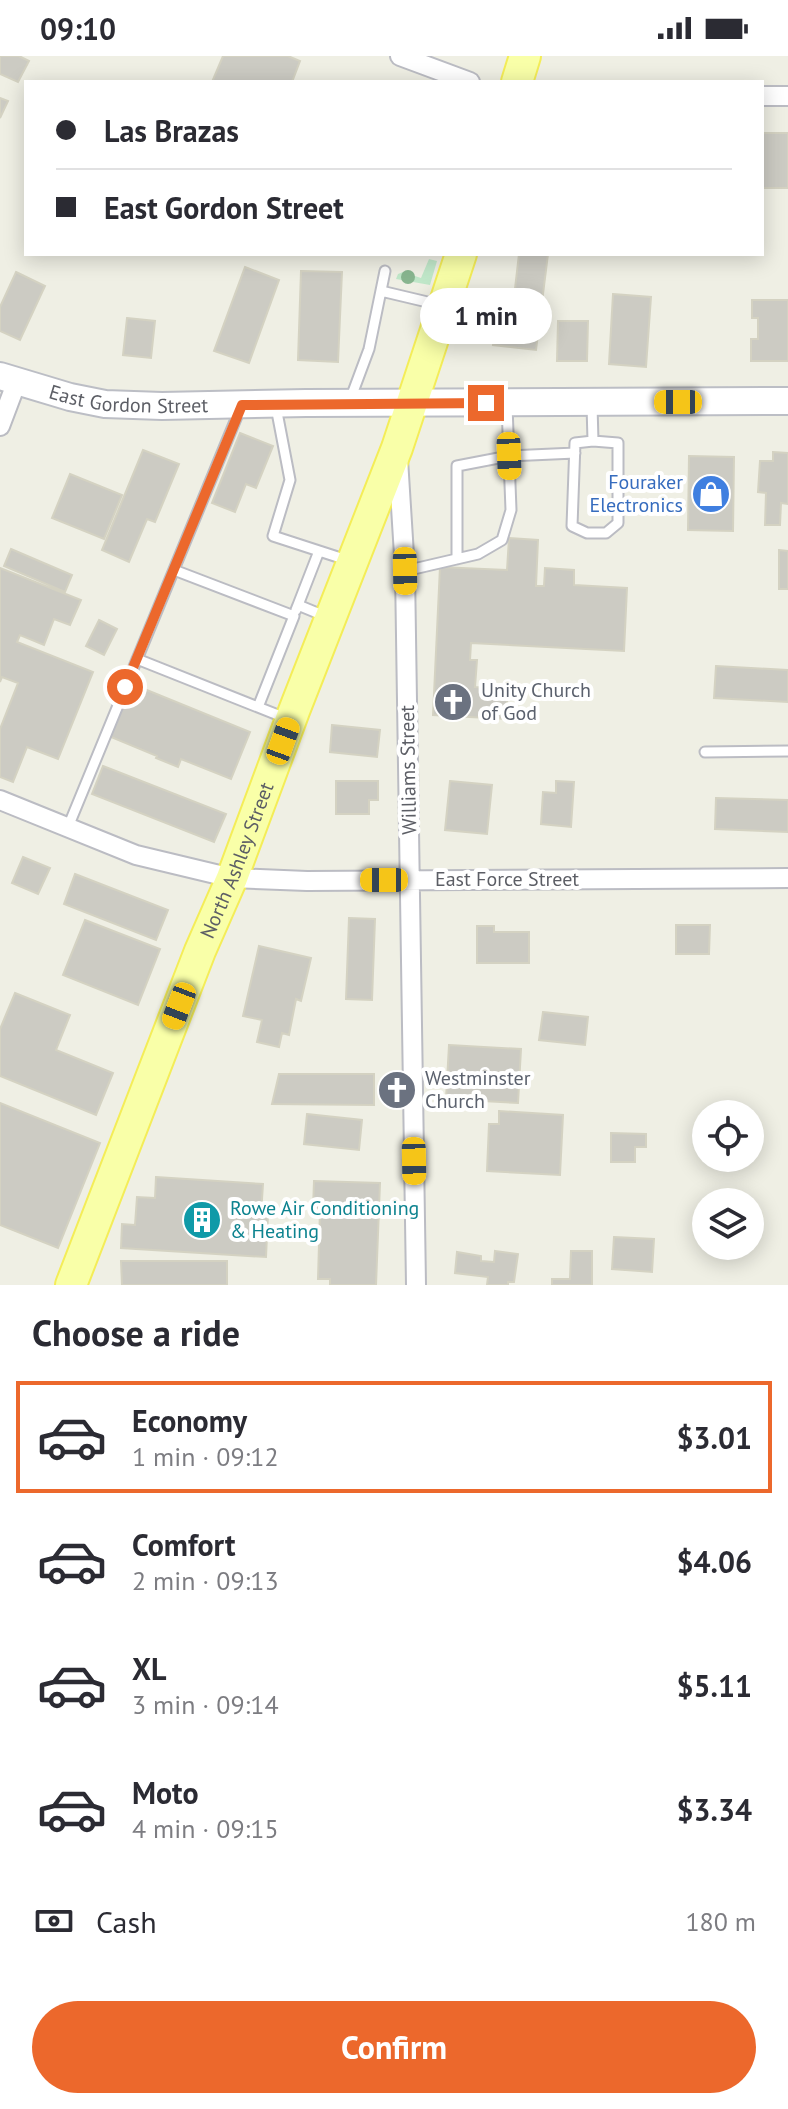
<!DOCTYPE html>
<meta charset="utf-8">
<style>
:root{--surface:#fff;--page:#f7f7f7;--text:#2b2b33;--muted:#7c7c81;--line:#e1e1e2;--accent:#ec682c}
body{margin:0;font-family:"PT Sans",sans-serif;background:var(--page);color:var(--text);height:100vh;display:flex;flex-direction:column;font-size:30px;white-space:nowrap}
*{box-sizing:border-box;margin:0}
p{font-size:26px;color:var(--muted)}
.icon{flex:none;width:44px;height:44px;fill:none;stroke:currentColor;stroke-width:2;stroke-linecap:round;stroke-linejoin:round}
.map{position:relative;height:1229px;overflow:hidden}
.details{display:flex;flex-direction:column;background:var(--surface);flex:1}
.details>*{flex:none}
.guide{position:absolute;left:24px;top:24px;width:740px;height:176px;border-radius:0px;box-shadow:0 4px 20px #0003;display:grid;align-content:center;height:176px;padding:0 32px;background:var(--surface)}
.fabs{position:absolute;left:692px;top:1044px;display:grid;gap:16px}
.fabs a{display:grid;place-items:center;width:72px;height:72px;border-radius:50%;background:var(--surface);box-shadow:0 4px 20px #0003;font-size:40px}
.end{position:absolute;width:36px;height:36px;margin:-18px;border:10px solid #ec682c;background:#fff;box-shadow:0 0 0 4px #fff}
.from{border-radius:50%}
.bubble{position:absolute;height:56px;border-radius:28px;background:var(--surface);box-shadow:0 4px 20px #0003;font-size:26px;font-weight:800;line-height:56px;text-align:center}
.car{position:absolute;width:24px;height:48px;margin:-24px -12px;border-radius:10px;box-shadow:0 0 6px 2px #0007;background:linear-gradient(#f5c518 24%,#345 0 40%,#f5c518 0 76%,#345 0 86%,#f5c518 0)}
.guide b{display:flex;align-items:center;gap:28px;height:76px;font-size:30px}
.guide b+b{border-top:2px solid var(--line)}
.guide i{width:20px;height:20px;background:var(--text)}
ul{padding:0;list-style:none}
li{display:flex;align-items:center;gap:24px;height:112px;margin:0 16px 12px;padding:0 16px;border:4px solid transparent;border-radius:0px}
li div{flex:1}
li b{display:block;font-size:30px}
li em{font-style:normal;font-weight:800}
li.selected{border-color:var(--accent)}
li>.icon{width:72px;height:72px;stroke-width:1.5}
h2{padding:0 32px;font-size:36px;line-height:96px}
.pay{display:flex;align-items:center;gap:20px;height:88px;padding:0 32px;font-size:30px}
.pay p{margin-inline-start:auto}
.action{display:flex;gap:16px;margin-top:auto;padding:16px 32px}
.action a{flex:1;height:92px;border-radius:48px;background:var(--accent);color:#fff;font-size:32px;font-weight:800;line-height:92px;text-align:center}
.status{display:flex;justify-content:space-between;align-items:center;height:56px;padding:0 40px;background:var(--surface);direction:ltr}
.status svg{height:22px;fill:currentColor}
.map>svg:first-child{display:block}
.green{fill:#c0e7c9}
.building{fill:#cccbc3;stroke:#d4d2c2;stroke-width:2}
.lines{fill:none;stroke-linecap:round;stroke-linejoin:round}
.lane-casing{stroke:#bbbcc3;stroke-width:13}
.street-casing{stroke:#bbbcc3;stroke-width:22}
.secondary-casing{stroke:#bcbec5;stroke-width:30}
.primary-casing{stroke:#f4ed58;stroke-width:34}
.lane{stroke:#fff;stroke-width:9}
.street{stroke:#fff;stroke-width:18}
.secondary{stroke:#fff;stroke-width:26}
.primary{stroke:#f9ffa8;stroke-width:30}
.tree{fill:#88b58f}
.route{stroke:#ec682c;stroke-width:10}
.labels{text-anchor:middle;dominant-baseline:central;stroke-width:8;stroke-linejoin:round;paint-order:stroke}
.street-label{font-size:20px;fill:#5c5e65;stroke:#fff}
.shop-label{font-size:20px;fill:#366cbe;stroke:#fff;text-anchor:end}
.worship-label{font-size:20px;fill:#5b616d;stroke:#fff;text-anchor:start}
.culture-label{font-size:20px;fill:#0d838f;stroke:#fff;text-anchor:start}
</style>
<div class="status"><b>09:10</b><svg viewBox="0 0 49 12"><path d="M0 12V9h3v3zM5 12V6h3v6zM10 12V3h3v9zM15 12V0h3v12zM26 1h20v11H26zM47 4h2v5h-2z"/></svg></div>
<div class="map">
<svg width="788" height="1229" viewBox="0 0 788 1229">
<rect width="100%" height="100%" fill="#efefe4"/>
<path class="green" d="M429,203L437,205L430,229L396,223L398,218L403,216L421,222Z"/>
<path class="building" d="M0,0H19L29,5L18,26L0,18Z
M223,0H288L300,5L292,26H212Z
M0,42L8,45L0,62Z
M762,77H788V132H762Z
M519,198H548L536,294L493,289L495,274L510,276Z
M245,211L279,224L249,307L214,295Z
M301,215L342,216L338,306L298,304Z
M16,216L45,230L20,284L0,275V251Z
M613,238L651,241L646,311L609,308Z
M752,244H788V305H751V283H758V262H752Z
M127,262L155,265L151,302L123,299Z
M558,265H588L587,305H557Z
M240,377L273,390L256,432L246,428L235,456L212,447Z
M143,394L179,408L155,466L147,463L129,506L102,494Z
M773,396L788,397V448L781,447L780,469H765L766,437L758,436L760,405H773Z
M689,400L734,401L733,475L688,474Z
M70,418L122,439L104,483L52,462Z
M509,482L538,484L536,530H544L545,512L574,514V529L627,532L624,595L471,587L470,604H477L475,631L508,633L506,663L433,659L440,511L507,514Z
M11,493L72,519L65,536L4,510Z
M779,494L788,495V533H779Z
M0,512L81,544L70,569L54,563L44,589L20,579L17,586L93,616L58,703L27,691L13,726L0,721V673L18,627L2,621L0,626Z
M99,564L117,573L104,599L86,590Z
M716,610L788,614V646L714,642Z
M132,628L250,676L231,723L181,703L178,711L156,702L157,700L111,681Z
M332,669L380,674L377,701L330,696Z
M103,710L226,758L214,786L92,738Z
M336,725H378V744H369V758H336Z
M450,725L492,729L487,778L445,774Z
M556,725L574,726L571,771L541,768L543,736L556,737Z
M716,742L788,744V776L715,773Z
M23,801L50,812L38,838L12,827Z
M75,818L168,854L156,884L64,848Z
M349,862L375,863L372,944L346,943Z
M85,864L160,893L138,949L63,919Z
M676,869H710L709,898H676Z
M477,870H494V876H529V907H477Z
M259,890L311,902L301,945L296,943L289,979L282,977L279,991L257,986L262,964L243,960Z
M15,937L70,959L56,994L113,1017L96,1059L0,1020V973Z
M543,956L588,961L585,989L539,984Z
M449,989L521,993L518,1047L446,1043Z
M279,1018H374V1049L272,1048Z
M0,1047L100,1087L58,1192L0,1169Z
M499,1055L563,1059L560,1119L487,1115L489,1068H499Z
M307,1058L362,1064L359,1094L304,1088Z
M611,1077L646,1078V1091H635V1106H611Z
M156,1121L263,1128L261,1159H268L266,1201L121,1192L122,1168L135,1169L137,1141L155,1142Z
M314,1125L380,1127L376,1229H330V1223H318L320,1153H313Z
M614,1181L654,1183L652,1216L612,1213Z
M495,1195L518,1198L514,1226H508V1229H487L488,1221L455,1217L457,1196L481,1200V1205L494,1206Z
M571,1195H592V1229H552V1223H570Z
M121,1205H227V1229H122Z"/>
<g class="lines">
<defs>
<path id="lane" d="M381,235L440,249
M350,344L369,293L385,215
M592,349L593,385
M276,351L290,424L273,480L350,505
M593,385L618,387V467L606,477H587L572,470L575,387Z
M457,503V410L509,400L575,397
M174,514L294,560L258,651
M405,515L478,498L502,484L511,454L507,350
M298,549L319,495
M296,554L298,549L327,561
M137,603L288,663
M705,696L788,695
M68,771L240,353"/>
<path id="street" d="M400,0L470,26
M762,40H788
M0,370L17,325
M398,403L405,515L416,1229
M0,744L136,799L232,822L307,825L788,822"/>
<g id="secondary">
<path id="s1" d="M0,320L70,341L105,348L162,350L306,347L788,345"/>
</g>
<g id="primary">
<path d="M517,26L525,0"/>
<path id="s2" d="M71,1229L200,895L232,822L294,655L397,392L461,198"/>
</g>
</defs>
<use href="#lane" class="lane-casing"/>
<use href="#street" class="street-casing"/>
<use href="#secondary" class="secondary-casing"/>
<use href="#primary" class="primary-casing"/>
<use href="#lane" class="lane"/>
<use href="#street" class="street"/>
<use href="#secondary" class="secondary"/>
<use href="#primary" class="primary"/>
</g>
<circle class="tree" cx="408" cy="221" r="7"/>
<g class="lines">
<path class="route" d="M125,631L242,349L486,347"/>
</g>
<defs>
<symbol id="shop-disc" viewBox="-11 -11 22 22"><circle r="9.5" fill="#3f7fe0" stroke="#fff"/><path d="M-5-2.5h2.3a2.7 3.5 0 0 1 5.4 0H5L5.5 6h-11ZM-1.5-2.5h3a1.5 2.3 0 0 0-3 0Z" fill="#fff"/></symbol>
<symbol id="church-disc" viewBox="-11 -11 22 22"><circle r="9.5" fill="#6b7280" stroke="#fff"/><path d="M-1.2-6h2.4v3.5h3.3v2.4h-3.3V6h-2.4V-.1h-3.3v-2.4h3.3Z" fill="#fff"/></symbol>
<symbol id="building-disc" viewBox="-11 -11 22 22"><circle r="9.5" fill="#0f9aa8" stroke="#fff"/><path d="M-4-6H4V6H1V3H-1V6H-4ZM-2.5-4.3h1.7v1.8h-1.7ZM.8-4.3h1.7v1.8H.8ZM-2.5-1h1.7V.8h-1.7ZM.8-1h1.7V.8H.8Z" fill="#fff"/></symbol>
</defs>
<g fill-rule="evenodd">
<use href="#shop-disc" x="689" y="416" width="44" height="44"/>
<use href="#church-disc" x="431" y="624" width="44" height="44"/>
<use href="#church-disc" x="375" y="1012" width="44" height="44"/>
<use href="#building-disc" x="180" y="1142" width="44" height="44"/>
</g>
<g class="labels">
<g class="street-label">
<text stroke="none"><textPath href="#s1" startOffset="132">East Gordon Street</textPath></text>
<text transform="translate(408 714) rotate(-91)">Williams Street</text>
<text stroke="none"><textPath href="#s2" startOffset="456">North Ashley Street</textPath></text>
<text x="507" y="823">East Force Street</text>
</g>
<g class="shop-label">
<text x="683" y="426">Fouraker<tspan x="683" dy="23">Electronics</tspan></text>
</g>
<g class="worship-label">
<text x="481" y="634">Unity Church<tspan x="481" dy="23">of God</tspan></text>
<text x="425" y="1022">Westminster<tspan x="425" dy="23">Church</tspan></text>
</g>
<g class="culture-label">
<text x="230" y="1152">Rowe Air Conditioning<tspan x="230" dy="23">&amp; Heating</tspan></text>
</g>
</g>
</svg>
<div class="fabs">
<a><svg class="icon" aria-label="locate" viewBox="0 0 24 24"><circle cx="12" cy="12" r="6"/><path d="M12 2v4M12 18v4M2 12h4M18 12h4"/></svg></a>
<a><svg class="icon" aria-label="layers" viewBox="0 0 24 24"><path d="M12 4l9 5-9 5-9-5zM3 14l9 5 9-5"/></svg></a>
</div>
<i class="end from" style="left:125px;top:631px"></i>
<i class="end" style="left:486px;top:347px"></i>
<div class="bubble" style="left:420px;top:232px;width:132px">1 min</div>
<i class="car" style="left:678px;top:346px;rotate:270deg"></i>
<i class="car" style="left:509px;top:400px;rotate:178deg"></i>
<i class="car" style="left:405px;top:515px;rotate:179deg"></i>
<i class="car" style="left:283px;top:685px;rotate:20deg"></i>
<i class="car" style="left:384px;top:824px;rotate:270deg"></i>
<i class="car" style="left:179px;top:950px;rotate:201deg"></i>
<i class="car" style="left:414px;top:1105px;rotate:179deg"></i>
<div class="guide">
<b><i class="from"></i>Las Brazas</b>
<b><i></i>East Gordon Street</b>
</div>
</div>
<section class="details">
<h2>Choose a ride</h2>
<ul>
<li class="selected"><svg class="icon" aria-label="car" viewBox="0 0 24 24"><path d="M5 17H2v-5l4-1 3-4h7l3 4 3 1v5h-3M9 17h6M6 11h13"/><circle cx="7" cy="17" r="2"/><circle cx="17" cy="17" r="2"/></svg><div><b>Economy</b><p>1 min · 09:12</p></div><em>$3.01</em></li>
<li><svg class="icon" aria-label="car" viewBox="0 0 24 24"><path d="M5 17H2v-5l4-1 3-4h7l3 4 3 1v5h-3M9 17h6M6 11h13"/><circle cx="7" cy="17" r="2"/><circle cx="17" cy="17" r="2"/></svg><div><b>Comfort</b><p>2 min · 09:13</p></div><em>$4.06</em></li>
<li><svg class="icon" aria-label="car" viewBox="0 0 24 24"><path d="M5 17H2v-5l4-1 3-4h7l3 4 3 1v5h-3M9 17h6M6 11h13"/><circle cx="7" cy="17" r="2"/><circle cx="17" cy="17" r="2"/></svg><div><b>XL</b><p>3 min · 09:14</p></div><em>$5.11</em></li>
<li><svg class="icon" aria-label="car" viewBox="0 0 24 24"><path d="M5 17H2v-5l4-1 3-4h7l3 4 3 1v5h-3M9 17h6M6 11h13"/><circle cx="7" cy="17" r="2"/><circle cx="17" cy="17" r="2"/></svg><div><b>Moto</b><p>4 min · 09:15</p></div><em>$3.34</em></li>
</ul>
<div class="pay"><svg class="icon" aria-label="cash" viewBox="0 0 24 24"><path d="M3 7h18v10H3z"/><circle cx="12" cy="12" r="2"/></svg>Cash<p>180 m</p></div>
<div class="action"><a>Confirm</a></div>
</section>
